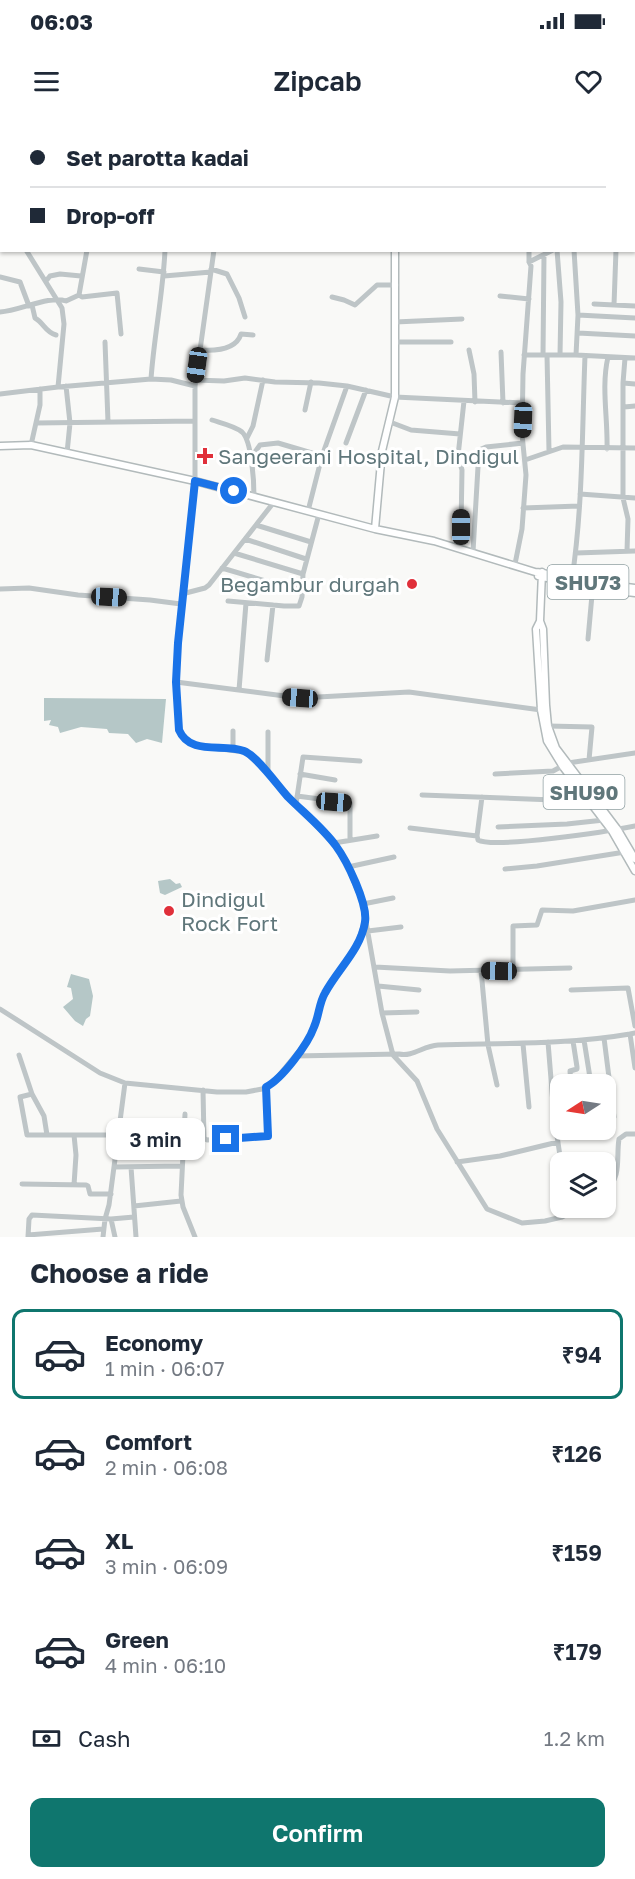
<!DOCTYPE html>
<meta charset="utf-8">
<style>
:root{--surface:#fff;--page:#f2f2f3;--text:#1f2937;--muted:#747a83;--line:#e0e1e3;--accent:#0f766e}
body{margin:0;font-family:"Golos Text",sans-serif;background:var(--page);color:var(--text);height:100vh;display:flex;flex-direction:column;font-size:22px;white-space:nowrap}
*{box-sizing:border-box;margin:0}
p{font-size:20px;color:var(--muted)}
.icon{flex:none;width:33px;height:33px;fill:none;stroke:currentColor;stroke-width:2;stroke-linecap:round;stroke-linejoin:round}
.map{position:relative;height:1117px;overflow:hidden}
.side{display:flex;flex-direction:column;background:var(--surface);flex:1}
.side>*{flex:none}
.hud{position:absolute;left:0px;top:0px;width:636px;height:132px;box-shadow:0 2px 4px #0004;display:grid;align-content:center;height:132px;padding:0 30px;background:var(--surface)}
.needle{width:39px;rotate:258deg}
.fabs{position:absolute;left:550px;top:954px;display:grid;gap:12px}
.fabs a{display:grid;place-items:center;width:66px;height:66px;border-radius:12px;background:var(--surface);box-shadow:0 2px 4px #0004;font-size:30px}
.end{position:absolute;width:27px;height:27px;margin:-14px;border:8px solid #1a73e8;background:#fff;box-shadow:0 0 0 3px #fff}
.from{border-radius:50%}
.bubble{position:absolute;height:42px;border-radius:12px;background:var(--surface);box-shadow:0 2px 4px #0004;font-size:20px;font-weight:600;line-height:42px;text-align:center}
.car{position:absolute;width:18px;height:36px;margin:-18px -9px;border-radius:8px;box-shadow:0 0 4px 2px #0007;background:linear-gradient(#222 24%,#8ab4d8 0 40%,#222 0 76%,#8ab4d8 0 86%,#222 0)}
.hud b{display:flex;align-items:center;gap:21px;height:57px;font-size:22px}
.hud b+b{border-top:2px solid var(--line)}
.hud i{width:15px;height:15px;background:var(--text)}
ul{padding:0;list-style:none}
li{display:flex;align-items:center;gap:18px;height:90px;margin:0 12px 9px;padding:0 18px;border:3px solid transparent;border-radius:12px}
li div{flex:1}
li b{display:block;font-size:22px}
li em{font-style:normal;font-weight:600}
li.active{border-color:var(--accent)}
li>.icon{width:54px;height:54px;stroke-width:1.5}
h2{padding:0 30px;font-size:27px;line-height:72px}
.pay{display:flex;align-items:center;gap:15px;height:66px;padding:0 30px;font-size:22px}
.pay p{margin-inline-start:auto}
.primary-button{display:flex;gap:12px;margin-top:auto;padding:12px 30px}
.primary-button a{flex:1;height:69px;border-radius:12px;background:var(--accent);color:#fff;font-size:24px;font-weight:600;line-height:69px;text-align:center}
.status{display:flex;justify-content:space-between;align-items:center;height:42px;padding:0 30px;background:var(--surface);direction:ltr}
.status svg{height:16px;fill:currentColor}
header{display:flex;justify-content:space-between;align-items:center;height:78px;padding:0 30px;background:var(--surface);font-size:27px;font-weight:600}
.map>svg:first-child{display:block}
.green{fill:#dbded6}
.water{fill:#b5c7c7}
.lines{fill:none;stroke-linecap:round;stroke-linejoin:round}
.major-casing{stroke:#b2babb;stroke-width:9}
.minor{stroke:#bec5c7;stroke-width:5}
.major{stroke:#fff;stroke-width:6}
.route{stroke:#1a73e8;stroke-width:8}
.poi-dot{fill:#e0303a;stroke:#fff;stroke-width:2}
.labels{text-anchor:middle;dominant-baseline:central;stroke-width:6;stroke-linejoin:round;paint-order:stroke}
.shield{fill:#fff;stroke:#90a0a3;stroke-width:1.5}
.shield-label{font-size:20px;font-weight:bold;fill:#60777b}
.poi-label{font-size:21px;fill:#60777b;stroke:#fff;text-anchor:start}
</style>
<div class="status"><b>06:03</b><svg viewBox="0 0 49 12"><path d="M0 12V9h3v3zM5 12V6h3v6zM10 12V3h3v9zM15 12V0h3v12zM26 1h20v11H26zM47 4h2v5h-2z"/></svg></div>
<header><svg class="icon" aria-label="menu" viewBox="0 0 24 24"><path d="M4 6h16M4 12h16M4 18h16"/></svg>Zipcab<svg class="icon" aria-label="heart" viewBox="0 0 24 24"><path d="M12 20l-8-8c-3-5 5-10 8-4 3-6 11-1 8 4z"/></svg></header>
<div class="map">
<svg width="635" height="1117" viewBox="0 0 635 1117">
<rect width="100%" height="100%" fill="#f9f9f7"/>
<path class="green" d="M371,0H532V1L371,2Z"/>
<path class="water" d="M44,578L166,579L162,623L147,619L136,623L128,614L109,613L107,609L81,607L60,613L58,607L49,605L51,600L44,601Z
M170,759L176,764L180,763L182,767L165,775L160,773L158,761Z
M71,854L89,859L93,876L90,896L86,899L83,906L75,901L63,887L73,879L71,868L67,867Z"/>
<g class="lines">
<defs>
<path id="major" d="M142,0V2
M365,0V2
M634,103H635
M0,326L31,325L195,361L375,409L434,421L535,452C543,452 550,455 558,457C584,462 609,465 635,468
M375,409L382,331L395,277V130
M542,452L540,501L543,509L546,585L548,606L556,628L618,710L635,739
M538,456L593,468L635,473
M540,501L536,509L541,590L547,621L563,647L612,711L635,751"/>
</defs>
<use href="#major" class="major-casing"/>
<path class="minor" d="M118,2V0
M252,2L253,0
M559,2V0
M0,6L1,0
M634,22H635
M0,32H2
M0,60H2
M0,86L2,87
M26,130L62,188L64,204L58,267
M87,130L79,175L82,177L117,173L121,214
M557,130L561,182L560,235
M574,130L578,195L576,235
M529,142L553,130
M139,149L164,152
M211,149L227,154L239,178L245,197
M164,156L211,152
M0,157L20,162L29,186
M46,161L50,156L60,154L81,156
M500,176L529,179
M332,177L344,180L355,185L377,165H396
M594,184L635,186
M32,185L35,198C44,203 45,212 56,215
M614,185L616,130
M0,192C20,191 49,175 66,181L79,175
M578,195L635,198
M395,202L462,199
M578,213L635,216
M105,222L108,302
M396,222H451
M200,230C215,231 236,230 241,214L253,215
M469,230L474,254L475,282
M501,232L503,283
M524,235H576L635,238
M543,235L544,135
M547,235L549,331
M625,238L623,263V378L628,399L627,431
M151,259C154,216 163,174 165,130
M195,260L224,261L245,258L275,262L319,263L347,266L395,277L523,283
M623,263L635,264
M66,266L70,303L67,333
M0,274L58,267L151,259L171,260L195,266
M624,287L635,286
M305,290L311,262
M212,300C221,303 235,306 242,312C252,321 254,363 254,377
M390,302L411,310L460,314
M36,303L195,301
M247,318L253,306L263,260
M346,323L366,270
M31,325L40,285V269
M607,329C608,298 601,267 608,237
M249,335L255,332L260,325L278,323L322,336
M525,340L563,327L635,328
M580,374L635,378
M523,388L579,386
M308,391L322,336L347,266
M256,405L311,422
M461,407L462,350L458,336L464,281
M245,419L306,439
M473,432L479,330L486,327L523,323
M234,433L303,454
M576,433L635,431
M515,444L522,409L526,355L522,314L523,254L531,146L529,142V130
M222,448L279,465L302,469
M572,459C583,385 582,310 585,236
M0,469L29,468L78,475L150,480L181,484
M182,474L205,468L209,465L274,382
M228,481L284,486H299L302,477L303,454L319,394
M588,519L593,464
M267,540L273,485
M176,562L300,578L409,572L541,590
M239,570L246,483
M548,606L592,607L589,640
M233,611V630
M268,653V612
M300,654L335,660
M495,654L553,651L568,643L635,633
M422,675L554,680L566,677L581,669
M297,676L350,683V720
M482,677L477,716L478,720C494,729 611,711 635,706
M296,684L303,637L360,641
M498,707L567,704L604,700
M410,708L477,716
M334,723L377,716
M348,747L394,737
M505,749L537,746L625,732
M363,784L393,778
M366,802L382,893L393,935L417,961L437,1009L487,1089L522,1103L545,1101L562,1097L579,1088
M368,811L401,807
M375,847L450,851L570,848
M481,850L488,925L497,965
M513,851V806L537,805L542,790L573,791L635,780
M378,866L419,870
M571,870L628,868L635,906
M0,889L100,953L125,963
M382,893L417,892
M635,913L630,914L635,948
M604,918L614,997L610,1001L606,999
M584,920L591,964
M548,922L554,996L560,1036
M523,924L529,987
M19,935L32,974L44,996L47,1015
M295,936L399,934C413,937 423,926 438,925C502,923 566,925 630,914
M571,964L570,951L577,949V947L573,921
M203,970L204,1018L207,1020L269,1016L266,967
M32,974L20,977L27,1015H118
M185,994L181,1075L183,1087L195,1117
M117,1027H154
M140,1027L144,1002
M457,1042L500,1036L558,1022
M114,1047L182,1046
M131,1047L136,1117
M22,1064L86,1065L88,1066L90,1074H111
M74,1065L76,1035L74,1015
M606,1069C622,1058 616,1037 619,1019L626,1014H635
M134,1086L181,1081
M111,1099L115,1117
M28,1115L103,1109
M28,1117L29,1099L32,1095L111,1099L134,1097
M103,1117L105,1099L109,1085L125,963L217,972H246L262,969L271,965L308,920L314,907L324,874L349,838L358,822L365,800L363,784L348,747L336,727L268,653L245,632L204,627L191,623L182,617L178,608L176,562L178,523L195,361V266L214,130"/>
<use href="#major" class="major"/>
</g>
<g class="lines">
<path class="route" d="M226,1019L268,1016L266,967C282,959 308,924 314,907C319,896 319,883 325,873C338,849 361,829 365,802C368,784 347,741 336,726C323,708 304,693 288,677C278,666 257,636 244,631C223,623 190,636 179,610L176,562L178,523L195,361L234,371"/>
</g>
<g class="poi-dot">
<path d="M202 327h6v6h6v6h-6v6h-6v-6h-6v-6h6z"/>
<circle cx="412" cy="464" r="6"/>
<circle cx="169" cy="791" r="6"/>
</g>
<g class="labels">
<g class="shield">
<rect x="547.5" y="445" width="81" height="34" rx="4.5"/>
<rect x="543.5" y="655" width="81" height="34" rx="4.5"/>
</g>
<g class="shield-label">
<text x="588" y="462">SHU73</text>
<text x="584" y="672">SHU90</text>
</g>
<g class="poi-label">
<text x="218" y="336">Sangeerani Hospital, Dindigul</text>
<text x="400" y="464" text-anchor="end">Begambur durgah</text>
<text x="181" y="779">Dindigul<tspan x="181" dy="24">Rock Fort</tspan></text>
</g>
</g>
</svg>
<div class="fabs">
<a><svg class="needle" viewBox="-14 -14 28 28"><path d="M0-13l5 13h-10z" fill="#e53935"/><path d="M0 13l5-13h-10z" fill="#747a83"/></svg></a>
<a><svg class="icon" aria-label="layers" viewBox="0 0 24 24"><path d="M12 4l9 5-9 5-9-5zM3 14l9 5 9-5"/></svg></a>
</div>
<i class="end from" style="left:234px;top:371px"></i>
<i class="end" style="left:226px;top:1019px"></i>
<div class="bubble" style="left:106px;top:998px;width:99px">3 min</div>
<i class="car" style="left:197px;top:245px;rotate:188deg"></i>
<i class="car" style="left:523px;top:300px;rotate:182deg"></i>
<i class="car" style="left:461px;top:407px;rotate:0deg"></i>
<i class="car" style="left:109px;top:477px;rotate:93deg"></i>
<i class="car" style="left:300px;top:578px;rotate:274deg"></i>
<i class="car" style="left:334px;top:682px;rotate:94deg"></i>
<i class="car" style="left:499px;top:851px;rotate:271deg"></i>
<div class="hud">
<b><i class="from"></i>Set parotta kadai</b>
<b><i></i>Drop-off</b>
</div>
</div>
<section class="side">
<h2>Choose a ride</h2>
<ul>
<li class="active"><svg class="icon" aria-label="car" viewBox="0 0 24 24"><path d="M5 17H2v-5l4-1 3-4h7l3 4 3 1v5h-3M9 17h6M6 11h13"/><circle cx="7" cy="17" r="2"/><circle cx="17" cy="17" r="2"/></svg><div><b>Economy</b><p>1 min · 06:07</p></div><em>₹94</em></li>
<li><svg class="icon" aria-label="car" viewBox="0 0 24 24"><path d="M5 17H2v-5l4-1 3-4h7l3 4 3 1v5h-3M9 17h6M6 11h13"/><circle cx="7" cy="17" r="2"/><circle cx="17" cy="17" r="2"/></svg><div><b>Comfort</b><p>2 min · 06:08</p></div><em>₹126</em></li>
<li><svg class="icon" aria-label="car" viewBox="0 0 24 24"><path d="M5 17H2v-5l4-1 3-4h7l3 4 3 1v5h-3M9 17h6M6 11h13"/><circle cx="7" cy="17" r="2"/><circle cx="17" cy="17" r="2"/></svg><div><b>XL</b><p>3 min · 06:09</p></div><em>₹159</em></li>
<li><svg class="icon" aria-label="car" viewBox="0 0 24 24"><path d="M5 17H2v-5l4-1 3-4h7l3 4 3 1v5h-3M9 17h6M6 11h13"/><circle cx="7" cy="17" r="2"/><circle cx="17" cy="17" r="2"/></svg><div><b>Green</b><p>4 min · 06:10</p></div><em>₹179</em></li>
</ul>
<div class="pay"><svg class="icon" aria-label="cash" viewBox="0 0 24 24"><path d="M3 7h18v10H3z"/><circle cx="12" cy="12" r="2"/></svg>Cash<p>1.2 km</p></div>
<div class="primary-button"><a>Confirm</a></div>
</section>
